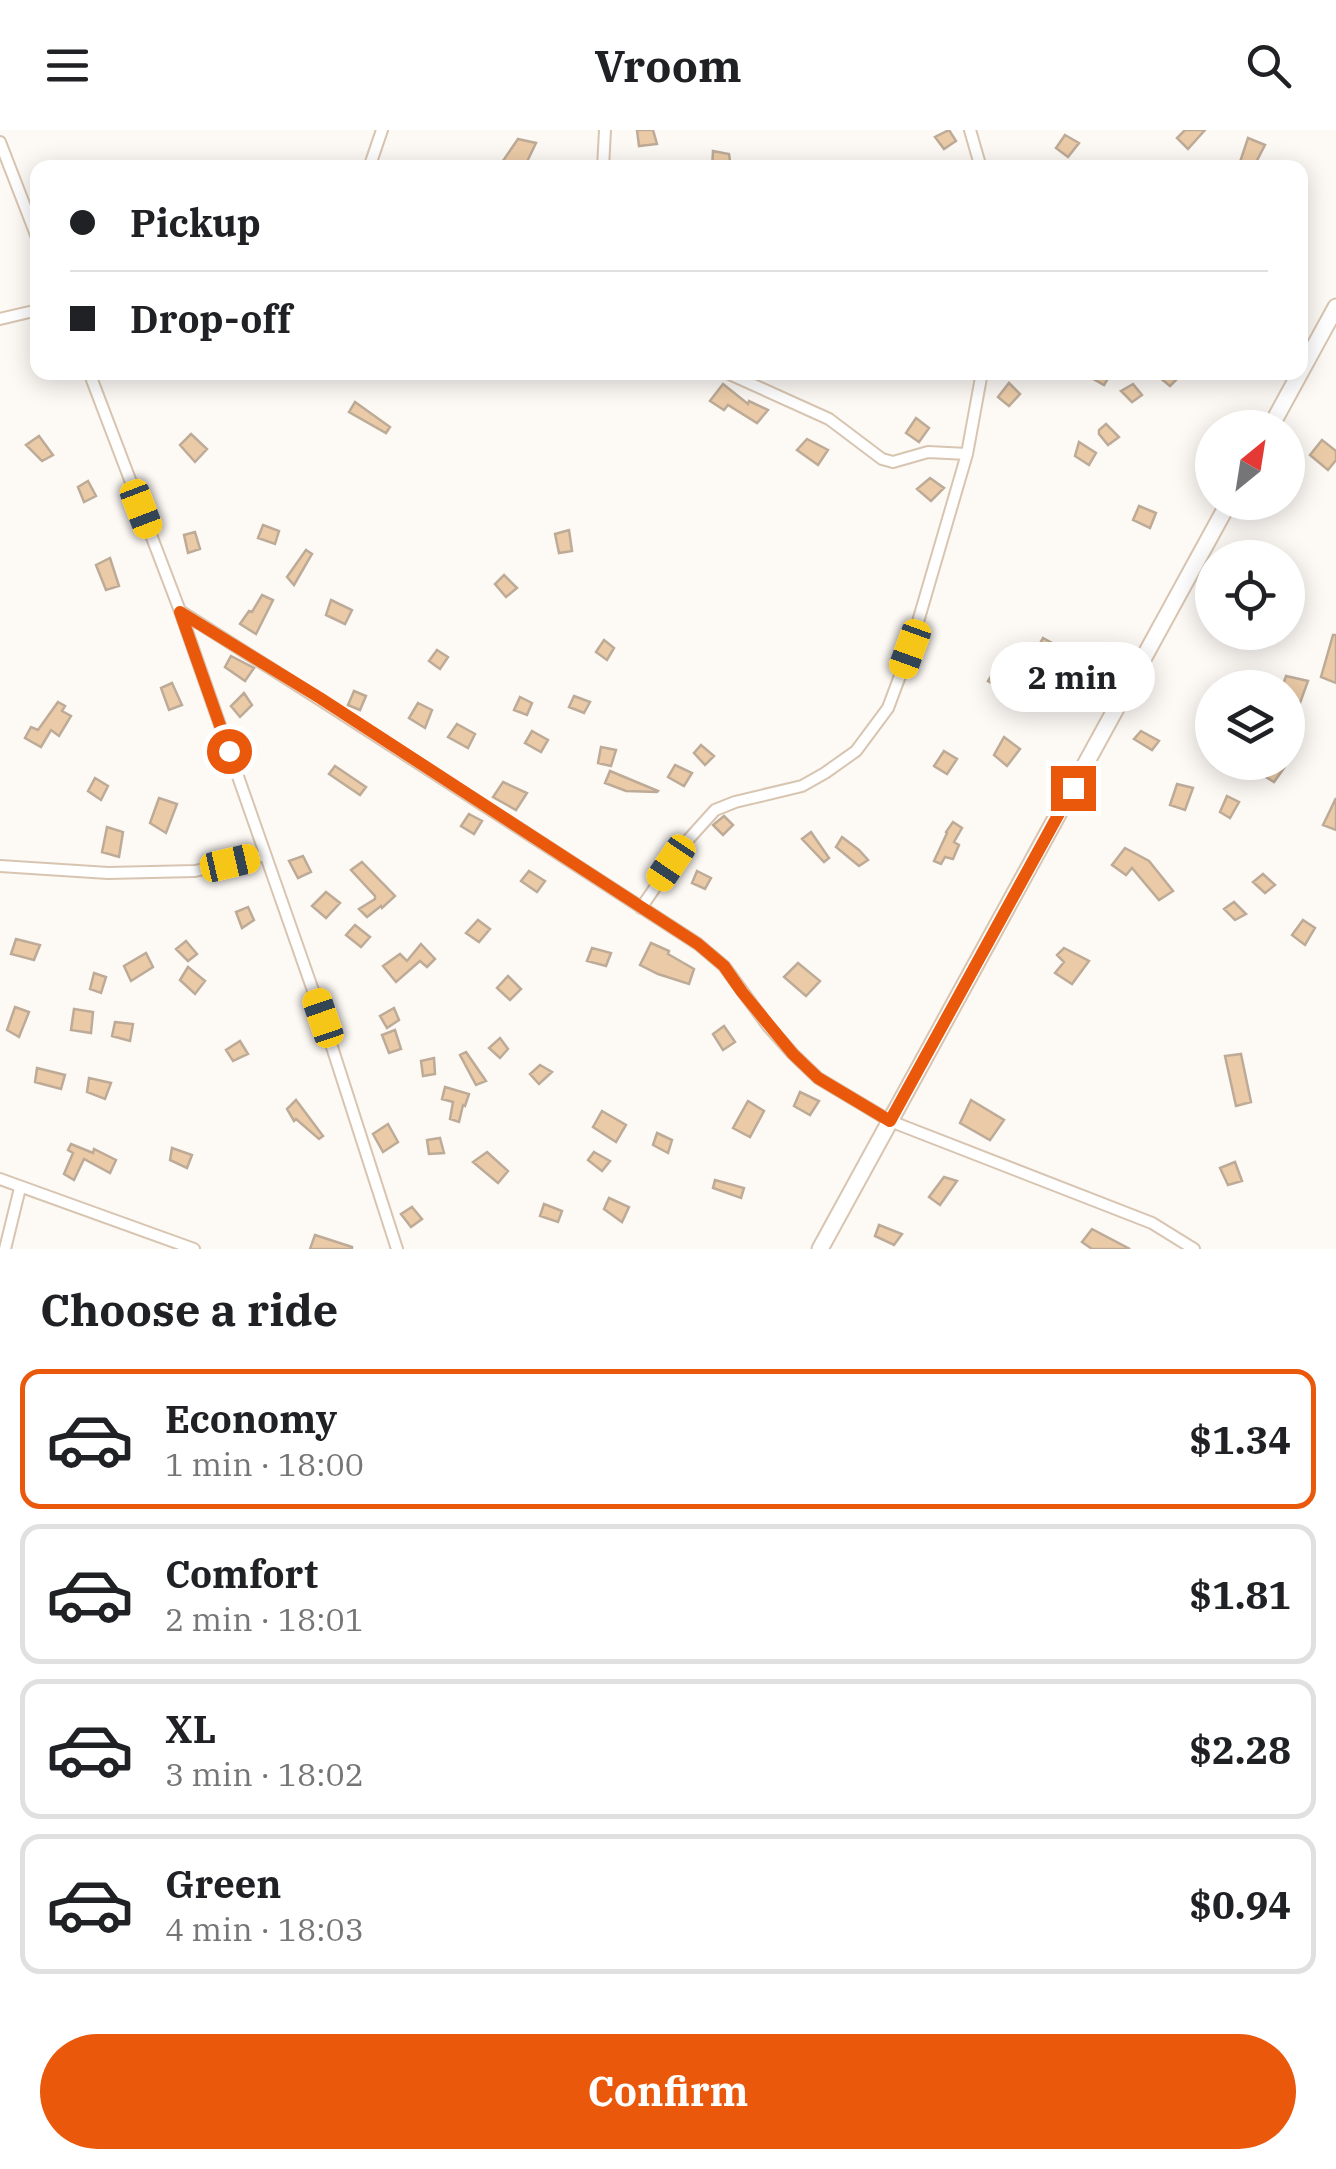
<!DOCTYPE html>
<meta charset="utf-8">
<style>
:root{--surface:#fff;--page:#f2f2f2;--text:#202124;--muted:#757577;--line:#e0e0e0;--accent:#ea580c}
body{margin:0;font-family:"IBM Plex Serif",serif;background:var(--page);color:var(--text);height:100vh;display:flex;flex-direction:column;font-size:38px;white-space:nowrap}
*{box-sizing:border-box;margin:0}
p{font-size:32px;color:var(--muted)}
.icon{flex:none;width:55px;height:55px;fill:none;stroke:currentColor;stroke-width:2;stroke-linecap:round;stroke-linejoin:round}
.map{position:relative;height:1119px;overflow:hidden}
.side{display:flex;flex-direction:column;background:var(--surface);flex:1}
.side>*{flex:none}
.guide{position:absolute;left:30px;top:30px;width:1278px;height:220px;border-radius:20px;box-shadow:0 5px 25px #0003;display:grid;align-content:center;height:220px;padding:0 40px;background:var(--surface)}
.needle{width:65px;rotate:30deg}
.tools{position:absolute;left:1195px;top:280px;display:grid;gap:20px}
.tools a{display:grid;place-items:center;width:110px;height:110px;border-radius:50%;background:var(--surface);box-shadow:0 5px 25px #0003;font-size:50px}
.end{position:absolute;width:45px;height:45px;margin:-22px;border:12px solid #ea580c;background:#fff;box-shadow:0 0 0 5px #fff}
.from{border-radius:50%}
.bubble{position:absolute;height:70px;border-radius:35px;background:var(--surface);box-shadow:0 5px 25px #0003;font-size:32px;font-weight:700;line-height:70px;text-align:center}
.car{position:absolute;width:30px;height:60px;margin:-30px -15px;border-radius:12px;box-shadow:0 0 8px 2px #0007;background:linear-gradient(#f5c518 24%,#345 0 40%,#f5c518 0 76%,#345 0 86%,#f5c518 0)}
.guide b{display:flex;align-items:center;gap:35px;height:95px;font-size:38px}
.guide b+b{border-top:2px solid var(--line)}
.guide i{width:25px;height:25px;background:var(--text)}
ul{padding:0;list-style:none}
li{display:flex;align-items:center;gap:30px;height:140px;margin:0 20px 15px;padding:0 20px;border:5px solid var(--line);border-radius:20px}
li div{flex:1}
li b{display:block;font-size:38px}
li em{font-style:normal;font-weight:700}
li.current{border-color:var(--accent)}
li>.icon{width:90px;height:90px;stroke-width:1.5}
h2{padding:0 40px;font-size:45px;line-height:120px}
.primary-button{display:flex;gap:20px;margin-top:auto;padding:20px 40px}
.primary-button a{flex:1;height:115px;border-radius:60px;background:var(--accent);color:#fff;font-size:40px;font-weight:700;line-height:115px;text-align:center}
header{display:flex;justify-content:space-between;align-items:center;height:130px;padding:0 40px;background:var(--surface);font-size:45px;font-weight:700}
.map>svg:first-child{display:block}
.building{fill:#ebcba7;stroke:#bdab98;stroke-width:2.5}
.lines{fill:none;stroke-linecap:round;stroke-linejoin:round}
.street-casing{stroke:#d8c5b1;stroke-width:14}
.primary-casing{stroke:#d8c5b1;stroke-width:19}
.street{stroke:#fff;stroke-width:10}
.primary{stroke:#fff;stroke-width:15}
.route{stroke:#ea580c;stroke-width:12}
</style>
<header><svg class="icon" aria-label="menu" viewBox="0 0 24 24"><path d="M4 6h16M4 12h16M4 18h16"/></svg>Vroom<svg class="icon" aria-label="search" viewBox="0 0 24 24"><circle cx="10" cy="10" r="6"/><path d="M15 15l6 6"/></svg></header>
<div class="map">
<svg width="1336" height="1119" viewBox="0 0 1336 1119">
<rect width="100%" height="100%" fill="#fdf9f5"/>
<path class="building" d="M637,0H653L657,14L639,16Z
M949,0L956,11L944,19L935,7Z
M1185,0H1205L1188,19L1177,8Z
M1065,5L1079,13L1068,27L1056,18Z
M1248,8L1265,15L1253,38L1240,32Z
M518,9L536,13L524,38H498Z
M713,21L729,24L731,38H712Z
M1081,242H1112L1104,255Z
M1153,242H1184L1170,256Z
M1009,253L1020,264L1009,276L998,267Z
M723,254L748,274L749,271L768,280L757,293L728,275L724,280L710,271Z
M1133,254L1142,265L1132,272L1121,261Z
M355,272L390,297L386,303L349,282Z
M916,288L929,298L919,312L906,303Z
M1106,294L1119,307L1108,315L1099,304V300Z
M191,304L207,319L195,332L180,315Z
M39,306L53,325L42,331L26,315Z
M807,309L828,320L818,335L797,320Z
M1322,310L1336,321V330L1328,340L1310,325Z
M1079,312L1096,323L1089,335L1075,326Z
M930,348L944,358L931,371L917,359Z
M88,351L96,366L84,372L78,357Z
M1139,376L1156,383L1150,398L1133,390Z
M263,395L279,401L275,414L258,408Z
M569,400L572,421L559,423L555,404Z
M195,402L200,419L188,423L184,405Z
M306,420L312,424L294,455L287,447Z
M110,428L119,456L106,460L96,435Z
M504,445L517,458L506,467L495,454Z
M262,465L273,470L256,504L240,494L249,481L252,482Z
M331,470L352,480L345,494L326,485Z
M1333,505H1336V553L1321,547Z
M1043,508L1080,528L1069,544L1036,521Z
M604,510L614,518L607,530L596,522Z
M437,520L448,527L440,539L429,531Z
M231,526L254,538L245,551L225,537Z
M997,537L1028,553L1020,569L988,551Z
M1286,546L1308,551L1300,573L1288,569V558H1282Z
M172,553L182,575L169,580L161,558Z
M354,561L366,566L360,580L348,575Z
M244,563L252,575L240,587L231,576Z
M574,566L590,572L584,583L569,577Z
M520,567L532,573L527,585L514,580Z
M58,572L65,576L62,581L71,586L59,606L51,600L41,617L25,608L31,597L38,600Z
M418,573L432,580L425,598L409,588Z
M457,594L475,604L468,618L448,607Z
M532,601L548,610L541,622L525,613Z
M1141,601L1159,611L1152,620L1134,609Z
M1004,607L1020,619L1007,636L994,625Z
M701,615L714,626L705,635L694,623Z
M601,617L616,620L611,636L598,633Z
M944,621L957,629L947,644L934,636Z
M1271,632L1284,638L1274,652L1261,644Z
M675,635L692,643L684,656L668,647Z
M335,636L366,657L360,665L329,644Z
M610,641L658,661L657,662L626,661L605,653Z
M95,648L108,656L101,670L88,661Z
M503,652L527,663L516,680L493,667Z
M1177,654L1193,658L1185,680L1170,675Z
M1227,666L1239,672L1230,688L1220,682Z
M159,668L177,674L166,703L150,693Z
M1336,668V700L1323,695Z
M469,684L482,691L474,704L461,696Z
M724,686L733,695L723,705L713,695Z
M953,692L962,698L954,712L959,715L953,729L945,727L941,734L934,731L947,703L946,702Z
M107,697L123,702L119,727L102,722Z
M811,702L829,728L824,732L802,709Z
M842,707L859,720L868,730L859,736L836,717Z
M1125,718L1149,731L1173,761L1159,770L1132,738L1126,745L1112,735Z
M303,726L311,742L298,748L289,731Z
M362,732L395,766L382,778L381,776L367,787L359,779L375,769V766L351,740Z
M529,741L545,751L537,762L521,751Z
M697,741L711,748L705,759L692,753Z
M1263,744L1275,755L1265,763L1253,752Z
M326,762L340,773L326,788L312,776Z
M1234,772L1246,784L1235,790L1224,779Z
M248,777L254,790L242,798L236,782Z
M478,790L490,799L479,812L466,803Z
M1303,790L1315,798L1305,815L1292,805Z
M355,795L370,807L361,817L346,805Z
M16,809L40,815L34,830L11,824Z
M186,811L197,824L188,831L176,819Z
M651,813L669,821L668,824L694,839L689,854L658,844L640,835Z
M421,814L435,829L427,837L420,831L396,852L383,836L400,824L407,831Z
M592,818L611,823L606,836L587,831Z
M1064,818L1089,831L1072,854L1055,843L1064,832L1057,825Z
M146,823L153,837L131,851L124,836Z
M798,833L820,851L806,866L784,847Z
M188,837L205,851L195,864L180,850Z
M94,843L106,847L101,863L90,859Z
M508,846L521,859L510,870L497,858Z
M15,877L29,882L19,907L7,900Z
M394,878L399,890L387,898L380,886Z
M74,879L93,882L91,903L71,900Z
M115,892L133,894L130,911L112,906Z
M724,896L735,912L723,920L713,904Z
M395,900L401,919L389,923L382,905Z
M500,908L508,919L500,928L489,918Z
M240,911L248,924L233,931L226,920Z
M466,922L486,951L476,955L460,925Z
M1241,924L1251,972L1236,976L1225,926Z
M434,928L435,944L423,946L421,931Z
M540,935L552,942L539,954L530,944Z
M37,938L65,945L61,959L35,952Z
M89,948L111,953L105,969L87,962Z
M445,957L469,964L465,976L463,975L459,992L450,989L453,972L442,969Z
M800,962L819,971L810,985L794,976Z
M296,970L323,1006L319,1009L296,989L294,991L287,979Z
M971,970L1004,990L990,1010L960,993Z
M748,971L764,981L750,1007L733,998Z
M602,981L626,995L616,1012L593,997Z
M388,994L398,1012L383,1022L373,1004Z
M657,1003L672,1010L668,1023L653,1015Z
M440,1008L444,1023L429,1024L427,1010Z
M71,1014L93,1023L94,1019L116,1030L110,1043L84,1029L74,1050L64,1044L73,1023L68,1020Z
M172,1018L192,1025L187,1038L170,1030Z
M487,1022L508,1041L498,1053L473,1032Z
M594,1022L610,1031L602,1041L588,1030Z
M1235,1032L1242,1051L1228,1055L1220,1038Z
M944,1047L957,1051L940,1075L929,1067Z
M715,1050L744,1058L741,1068L713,1058Z
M609,1068L629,1077L622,1092L604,1079Z
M544,1074L562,1081L558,1092L540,1086Z
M412,1077L422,1089L411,1097L401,1084Z
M879,1095L902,1104L894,1115L875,1106Z
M1092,1099L1130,1119H1092L1082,1112Z
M315,1105L352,1117V1119H310Z"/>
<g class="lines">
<defs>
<path id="street" d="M970,0L981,38
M0,12L38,110
M369,38L382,0
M603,38L605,0
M0,189L38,180
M89,242L180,481L323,889L397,1119
M725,242L829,289L882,329L893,332L928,322L967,324
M180,481L319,569L698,814L724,836L768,896L793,924L818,948L890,991L1152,1093L1194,1119
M0,736L108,743L195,741L265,725
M641,778L687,711L715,680L735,672L802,656L825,643L856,621L888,578L910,519L967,324L982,242
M0,1049L194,1119
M5,1119L20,1058"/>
<path id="primary" d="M1270,298L1336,177
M820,1119L1229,372"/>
</defs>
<use href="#street" class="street-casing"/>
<use href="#primary" class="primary-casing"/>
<use href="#street" class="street"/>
<use href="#primary" class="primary"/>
</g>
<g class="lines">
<path class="route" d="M229,621L180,482L320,568L698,814L724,836L742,862L793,924L818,948L890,991L1073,658"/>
</g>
</svg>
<div class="tools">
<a><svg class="needle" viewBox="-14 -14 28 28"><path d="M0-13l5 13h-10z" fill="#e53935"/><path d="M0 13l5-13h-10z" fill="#757577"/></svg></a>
<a><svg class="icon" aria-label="locate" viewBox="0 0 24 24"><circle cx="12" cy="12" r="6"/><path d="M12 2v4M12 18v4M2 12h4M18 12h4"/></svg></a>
<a><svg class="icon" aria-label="layers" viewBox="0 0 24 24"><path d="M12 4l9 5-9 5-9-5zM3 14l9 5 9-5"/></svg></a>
</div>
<i class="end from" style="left:229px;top:621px"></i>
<i class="end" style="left:1073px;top:658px"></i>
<div class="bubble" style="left:990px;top:512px;width:165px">2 min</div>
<i class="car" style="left:141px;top:379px;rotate:159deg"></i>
<i class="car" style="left:910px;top:519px;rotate:200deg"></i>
<i class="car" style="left:230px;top:733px;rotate:77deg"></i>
<i class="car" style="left:671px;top:733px;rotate:214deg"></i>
<i class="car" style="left:323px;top:888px;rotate:341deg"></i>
<div class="guide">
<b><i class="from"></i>Pickup</b>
<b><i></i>Drop-off</b>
</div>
</div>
<section class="side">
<h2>Choose a ride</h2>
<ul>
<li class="current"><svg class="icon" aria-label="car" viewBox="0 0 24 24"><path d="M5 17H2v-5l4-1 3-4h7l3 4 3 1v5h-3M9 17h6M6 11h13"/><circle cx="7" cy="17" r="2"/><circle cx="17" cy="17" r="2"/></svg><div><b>Economy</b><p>1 min · 18:00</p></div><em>$1.34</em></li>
<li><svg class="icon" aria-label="car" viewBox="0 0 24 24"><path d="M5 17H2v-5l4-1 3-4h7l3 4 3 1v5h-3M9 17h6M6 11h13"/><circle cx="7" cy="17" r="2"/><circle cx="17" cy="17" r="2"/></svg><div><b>Comfort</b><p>2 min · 18:01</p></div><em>$1.81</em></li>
<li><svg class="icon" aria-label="car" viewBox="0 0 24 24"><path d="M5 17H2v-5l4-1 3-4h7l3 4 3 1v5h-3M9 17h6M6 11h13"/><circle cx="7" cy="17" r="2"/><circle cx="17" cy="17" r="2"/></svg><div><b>XL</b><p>3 min · 18:02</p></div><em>$2.28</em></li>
<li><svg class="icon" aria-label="car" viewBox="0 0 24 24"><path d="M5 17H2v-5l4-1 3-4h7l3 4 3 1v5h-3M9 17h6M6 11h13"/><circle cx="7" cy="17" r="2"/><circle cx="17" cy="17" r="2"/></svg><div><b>Green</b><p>4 min · 18:03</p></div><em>$0.94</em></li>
</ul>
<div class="primary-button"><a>Confirm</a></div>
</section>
